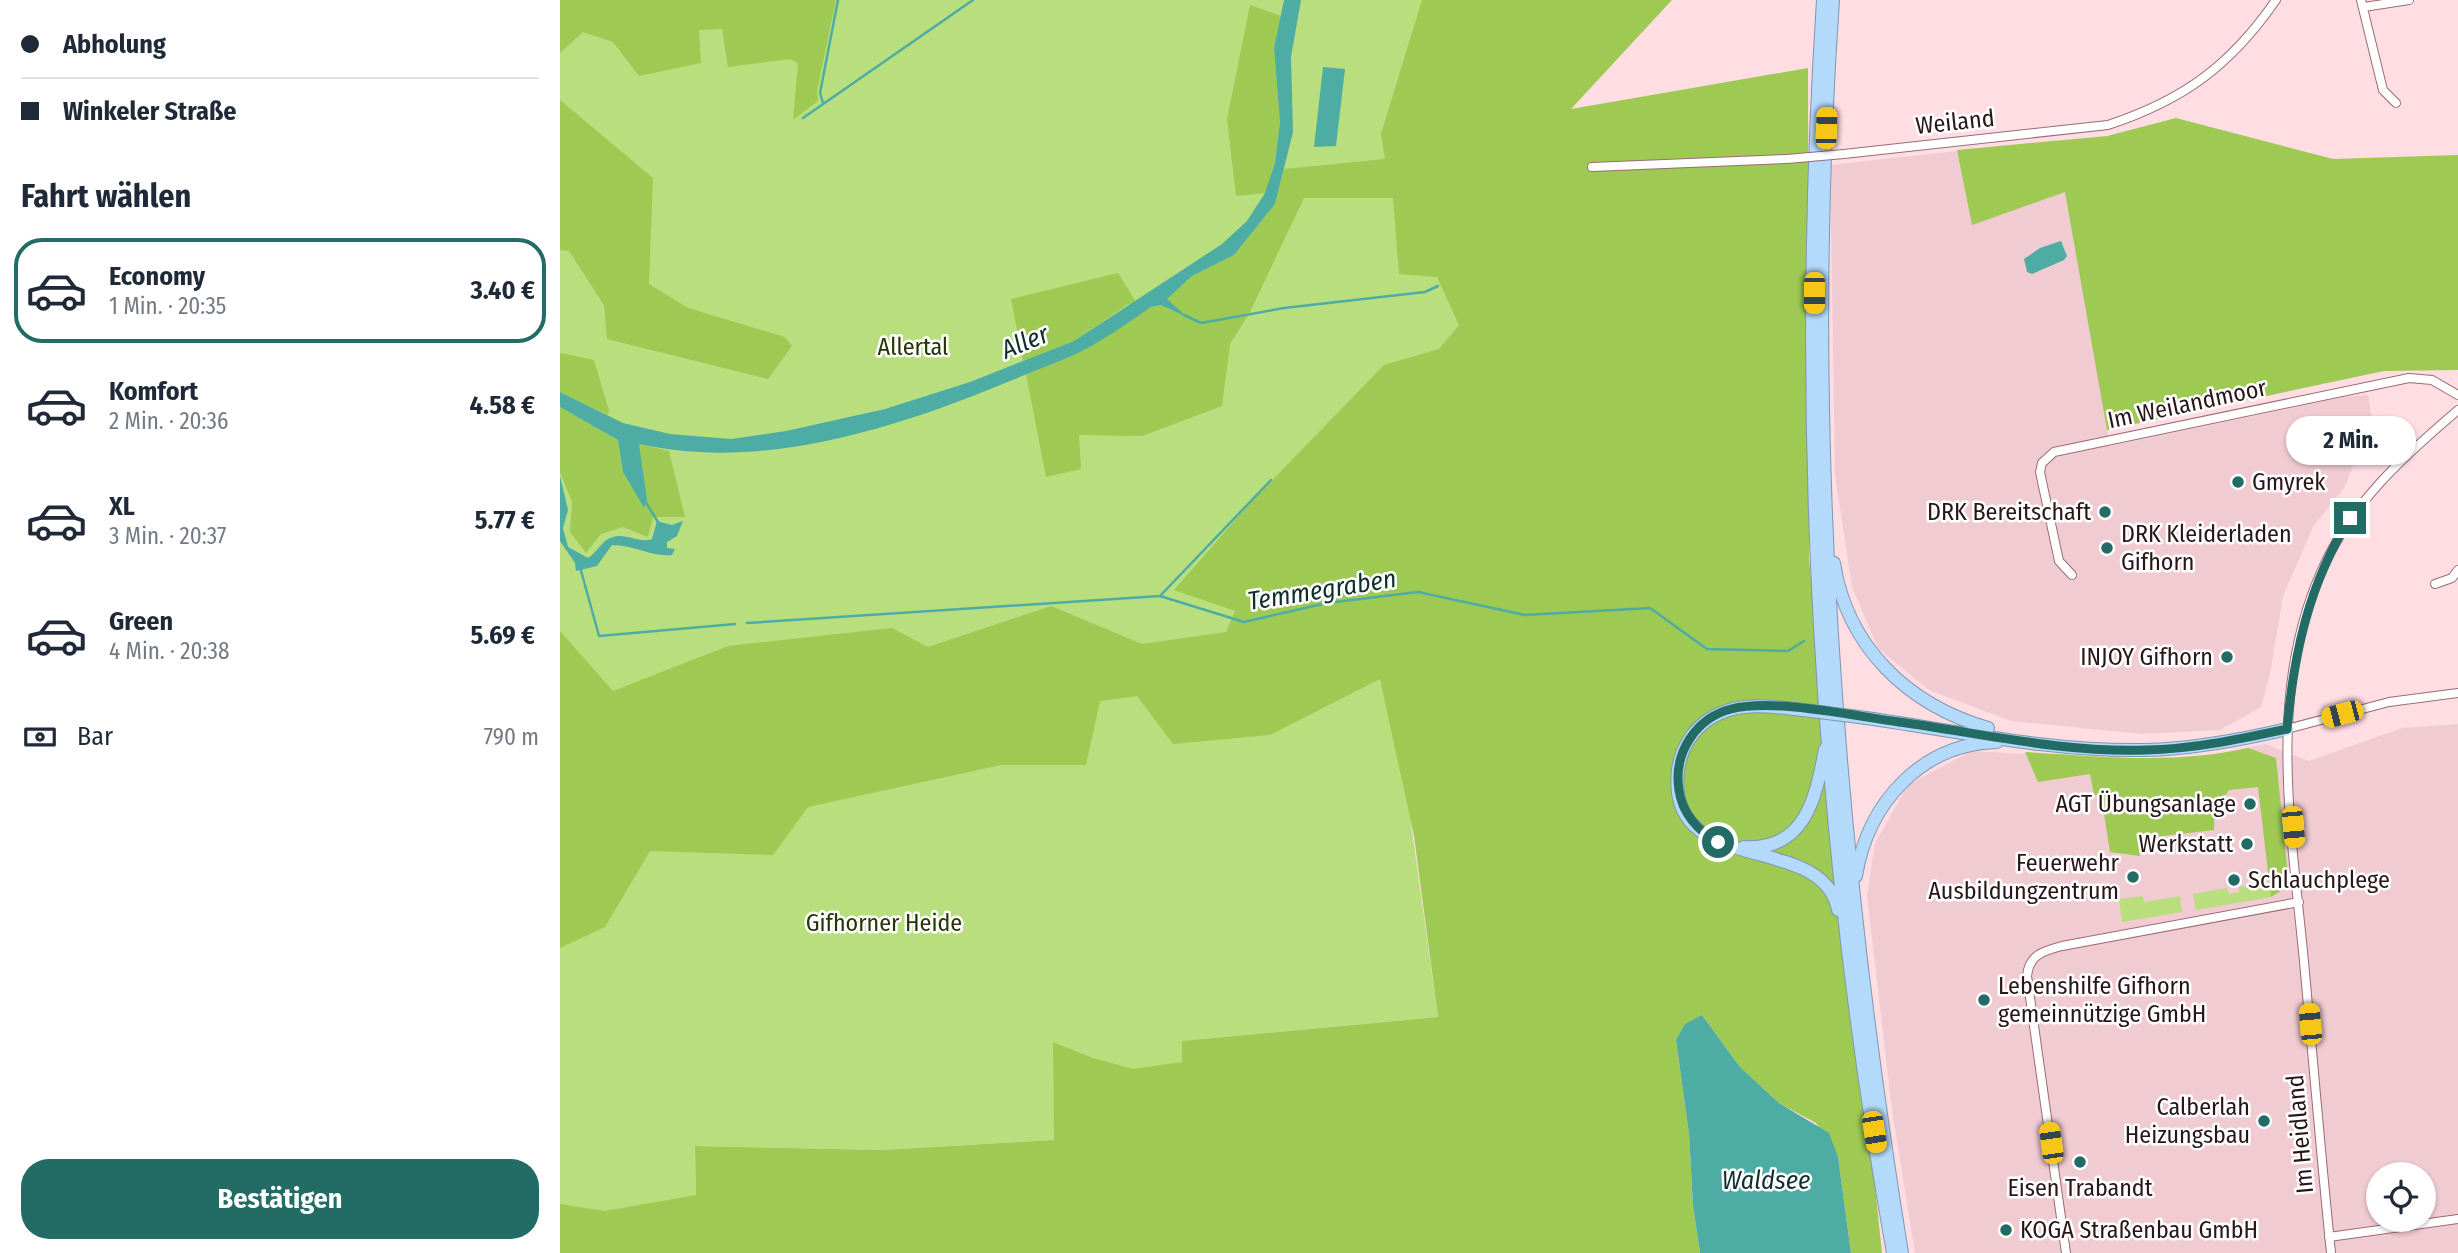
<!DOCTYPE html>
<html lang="de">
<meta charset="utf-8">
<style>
:root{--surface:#fff;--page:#f6f6f7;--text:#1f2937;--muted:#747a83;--line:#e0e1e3;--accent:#226c65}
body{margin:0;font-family:"Fira Sans Condensed",sans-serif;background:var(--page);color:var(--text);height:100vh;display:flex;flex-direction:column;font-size:26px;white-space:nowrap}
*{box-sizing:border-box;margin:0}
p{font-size:23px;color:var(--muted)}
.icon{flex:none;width:38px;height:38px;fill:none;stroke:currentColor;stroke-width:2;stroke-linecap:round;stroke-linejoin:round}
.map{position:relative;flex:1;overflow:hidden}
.drawer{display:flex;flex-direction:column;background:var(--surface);width:560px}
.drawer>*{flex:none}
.banner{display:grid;align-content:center;height:154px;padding:0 21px;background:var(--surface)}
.buttons{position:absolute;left:1806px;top:1162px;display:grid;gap:14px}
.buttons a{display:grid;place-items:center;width:70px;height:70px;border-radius:50%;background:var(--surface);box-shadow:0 2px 5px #0004;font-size:35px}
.end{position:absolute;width:32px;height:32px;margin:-16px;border:9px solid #226c65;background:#fff;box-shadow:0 0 0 4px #fff}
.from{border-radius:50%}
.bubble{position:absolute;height:49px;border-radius:24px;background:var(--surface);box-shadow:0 2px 5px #0004;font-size:23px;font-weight:700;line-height:49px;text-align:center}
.car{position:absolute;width:21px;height:42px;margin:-21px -10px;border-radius:9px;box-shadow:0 0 5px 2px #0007;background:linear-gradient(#f5c518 24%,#345 0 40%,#f5c518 0 76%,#345 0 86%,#f5c518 0)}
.banner b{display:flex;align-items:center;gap:24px;height:66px;font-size:26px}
.banner b+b{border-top:2px solid var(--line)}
.banner i{width:18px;height:18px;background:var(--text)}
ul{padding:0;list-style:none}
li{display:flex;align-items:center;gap:21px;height:105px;margin:0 14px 10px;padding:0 7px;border:4px solid transparent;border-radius:28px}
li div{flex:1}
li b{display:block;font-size:26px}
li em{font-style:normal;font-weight:700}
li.on{border-color:var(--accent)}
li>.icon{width:63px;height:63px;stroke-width:1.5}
h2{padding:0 21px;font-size:32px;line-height:84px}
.pay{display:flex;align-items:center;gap:18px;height:77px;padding:0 21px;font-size:26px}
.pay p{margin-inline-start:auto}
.button{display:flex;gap:14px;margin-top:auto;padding:14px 21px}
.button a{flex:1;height:80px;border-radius:28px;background:var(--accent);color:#fff;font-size:28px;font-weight:700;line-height:80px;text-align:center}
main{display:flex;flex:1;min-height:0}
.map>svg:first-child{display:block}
.built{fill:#f1cbd2;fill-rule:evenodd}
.green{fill:#b9de7e}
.forest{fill:#9ec953}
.water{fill:#4dada4}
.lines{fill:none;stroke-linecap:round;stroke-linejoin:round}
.stream{stroke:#4dada4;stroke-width:2.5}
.minor-casing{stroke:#9b6c75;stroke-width:10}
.highway-casing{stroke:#8295ac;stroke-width:14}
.minor{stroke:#fff;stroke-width:8}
.highway{stroke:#b3d9fb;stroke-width:12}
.minor-bridge-casing{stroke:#9b6c75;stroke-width:10;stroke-linecap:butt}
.highway-bridge-casing{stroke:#8295ac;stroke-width:14;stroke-linecap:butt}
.minor-bridge{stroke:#fff;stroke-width:8}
.highway-bridge{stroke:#b3d9fb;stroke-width:12}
.route{stroke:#226c65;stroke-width:9}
.poi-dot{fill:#226c65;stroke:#fff;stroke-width:2.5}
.labels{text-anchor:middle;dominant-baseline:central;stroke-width:5;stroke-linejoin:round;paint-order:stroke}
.street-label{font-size:24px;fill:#28161a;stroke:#fff}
.park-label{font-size:24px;fill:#263605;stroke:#fff}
.poi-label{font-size:24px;fill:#28161a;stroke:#fff;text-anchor:end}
.water-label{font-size:26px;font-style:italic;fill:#102f2c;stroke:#fff}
</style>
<main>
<section class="drawer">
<div class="banner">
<b><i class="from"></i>Abholung</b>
<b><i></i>Winkeler Straße</b>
</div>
<h2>Fahrt wählen</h2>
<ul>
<li class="on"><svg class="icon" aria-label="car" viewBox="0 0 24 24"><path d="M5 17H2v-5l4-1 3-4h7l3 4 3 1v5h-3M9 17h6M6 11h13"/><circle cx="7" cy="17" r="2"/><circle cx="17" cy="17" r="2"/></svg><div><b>Economy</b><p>1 Min. · 20:35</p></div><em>3.40 €</em></li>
<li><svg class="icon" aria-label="car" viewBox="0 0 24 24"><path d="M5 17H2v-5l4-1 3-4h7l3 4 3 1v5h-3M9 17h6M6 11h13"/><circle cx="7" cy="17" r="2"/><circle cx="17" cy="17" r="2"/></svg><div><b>Komfort</b><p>2 Min. · 20:36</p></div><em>4.58 €</em></li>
<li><svg class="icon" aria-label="car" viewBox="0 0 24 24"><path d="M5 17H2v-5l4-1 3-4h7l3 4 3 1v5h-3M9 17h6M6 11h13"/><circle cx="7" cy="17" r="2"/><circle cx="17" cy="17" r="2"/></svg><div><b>XL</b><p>3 Min. · 20:37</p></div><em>5.77 €</em></li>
<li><svg class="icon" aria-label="car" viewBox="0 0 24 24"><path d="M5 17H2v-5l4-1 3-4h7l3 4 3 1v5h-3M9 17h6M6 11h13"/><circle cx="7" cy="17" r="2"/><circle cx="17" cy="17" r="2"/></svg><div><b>Green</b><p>4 Min. · 20:38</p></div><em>5.69 €</em></li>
</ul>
<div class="pay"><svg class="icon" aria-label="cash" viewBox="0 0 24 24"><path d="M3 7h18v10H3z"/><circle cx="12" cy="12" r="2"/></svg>Bar<p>790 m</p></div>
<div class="button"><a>Bestätigen</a></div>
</section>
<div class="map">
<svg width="1898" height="1253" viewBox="0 0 1898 1253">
<rect width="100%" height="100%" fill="#fedde3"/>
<path class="built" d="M1497,140L1550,446L1784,397L1808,395L1812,420L1784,488L1753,527L1723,596L1710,674L1701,707L1660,730L1582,734L1451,721L1369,690L1318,648L1292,587L1275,475L1270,165Z
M1898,724V1253H1355L1332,1110L1307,896L1315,843L1348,785L1411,751L1579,760L1634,759L1705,744L1749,761L1842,728ZM1818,1174H1864V1220H1818Z"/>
<path class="green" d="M0,0H879L924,322L827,652L878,1017L623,1041L622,1062L616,1063L494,1140L323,1150L135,1146L136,1195L0,1253Z
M1710,883L1711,897L1636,910L1633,894L1667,888L1669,894L1679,892V887Z
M1583,896L1584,902L1620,896L1622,912L1562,922L1559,899Z"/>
<path class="forest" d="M0,0H276L257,91L258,101L233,120L238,63L230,59L168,67L162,29L139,30L141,63L79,76L53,42L23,32L0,53Z
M862,0H1112L1011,109L1248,68L1249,559L1322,1253H1291L1278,1157L1256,1123L1219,1103L1180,1067L1142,1015L1116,1040L1129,1134L1133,1206L1140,1253H0V1204L45,1211L136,1195L135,1146L323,1150L494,1140L493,1042L533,1058L573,1069L622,1062V1041L878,1017L854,836L820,679L710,735L613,744L577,696L540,701L526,765H441L248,807L213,855L90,851L45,927L0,948V631L53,691L168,646L332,628L368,647L491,606L582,644L666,632L675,611L614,590L691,502L824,365L879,349L899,325L877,277L839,274L833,198H744L689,314L670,344L662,406L582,436L519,435L521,469L486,477L466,374L523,350L591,307L601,305L624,315L606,300L632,276L674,255L715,204L724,169L825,159L821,134Z
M690,5L721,16L714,48L720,122L715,163L706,193L676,196L667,119Z
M0,100L93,178L89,284L128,308L225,337L232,346L208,379L47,339L44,305L9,251L0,250Z
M1616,118L1773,159L1898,155V370L1824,371L1547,430L1505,192L1412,225L1397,150L1547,136Z
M558,273L576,302L567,305L514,341L463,361L451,299Z
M0,353L34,360L49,411L48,415L0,392Z
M0,407L58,440L63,472L83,507L87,499L79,444L109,451L125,517H93L88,537L63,527L41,534L26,553L10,532L12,502L0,472Z
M1688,748L1716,758L1729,886L1711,897L1698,787L1669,790L1654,811V830L1578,839L1580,856L1550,852L1541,795H1534L1530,774L1478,782L1465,752C1542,756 1611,765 1688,748Z"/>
<path class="water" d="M724,0H741L731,57L733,132L715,204L674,255L632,276L607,299L627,317L601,305L591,307C569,322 547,338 524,350C502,361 478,369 455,379C340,427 204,472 79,444L87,499L84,508L63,472L58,440L0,407V392L63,423L110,434L171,439L226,431L325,409L410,382L514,341L662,244L687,221L705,193L715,163L720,122L714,48Z
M763,67L785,69L776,146L754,147Z
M1501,241L1507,256L1504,260L1472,274L1467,272L1464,259L1480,248Z
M0,476L8,510L3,528L8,547L28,558C38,552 41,540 53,537C67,533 79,544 92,539L97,521L112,525L123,521L117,536L107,542V548L115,549L112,555C91,557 74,545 52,545L37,566L16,571L15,563L0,541Z
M1142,1015L1180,1067L1219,1103L1269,1133L1278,1157L1291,1253H1140L1133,1206L1129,1134L1116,1040L1125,1024Z"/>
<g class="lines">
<path class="stream" d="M263,103L260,93L278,0
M243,118L413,0
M624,315L641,323L724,308L865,292L878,286
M85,501L98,522
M20,567L39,636L175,624
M600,596L711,480
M187,623L600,596L684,622L767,603L858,592L965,615L1090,608L1147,649L1228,651L1244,641"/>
<defs>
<path id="minor" d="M1801,0L1823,90L1836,103
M1804,7L1849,0
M1284,154L1548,125C1624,100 1671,65 1716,0
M1032,167L1227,159
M1512,575L1499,561L1480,472L1482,463L1494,452L1849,378L1872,380L1898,395
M1875,584L1892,578L1898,570
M1727,729L1829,702L1898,693
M1769,1237L1898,1219
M1506,1253L1467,976C1469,955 1483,951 1502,946L1739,902
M1771,1253C1761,1156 1753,1059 1744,962C1732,833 1706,693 1762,570C1792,502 1843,457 1898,410"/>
<path id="highway" d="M1263,0C1236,417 1259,842 1333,1253
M1273,0C1244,418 1275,840 1342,1253
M1274,563C1287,647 1348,705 1428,728
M1235,709C1207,706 1176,702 1151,718C1133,729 1121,748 1118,770C1105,880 1264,830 1278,910
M1299,717C1393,730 1490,752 1585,750C1633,749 1680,740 1727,729
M1184,847C1246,851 1256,796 1265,749
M1296,876C1308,803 1361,744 1437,742"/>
</defs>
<use href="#minor" class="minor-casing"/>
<use href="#highway" class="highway-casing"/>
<use href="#minor" class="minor"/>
<use href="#highway" class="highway"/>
<defs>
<path id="minor-bridge" d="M1227,159L1284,154"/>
<path id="highway-bridge" d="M1235,709L1299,717"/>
</defs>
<use href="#minor-bridge" class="minor-bridge-casing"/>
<use href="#highway-bridge" class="highway-bridge-casing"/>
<use href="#minor-bridge" class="minor-bridge"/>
<use href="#highway-bridge" class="highway-bridge"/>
</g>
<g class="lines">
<path class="route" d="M1158,842C1138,831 1122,813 1119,790C1113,753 1136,718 1171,709C1214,698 1294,716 1339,722C1420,733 1504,753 1586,750C1634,749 1680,739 1727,729C1734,652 1749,584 1790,518"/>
</g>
<g class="poi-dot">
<circle cx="1678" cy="482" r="7"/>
<circle cx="1545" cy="512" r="7"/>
<circle cx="1547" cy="548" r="7"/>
<circle cx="1667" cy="657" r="7"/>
<circle cx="1690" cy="804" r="7"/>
<circle cx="1687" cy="844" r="7"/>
<circle cx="1573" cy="877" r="7"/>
<circle cx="1674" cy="880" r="7"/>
<circle cx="1424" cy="1000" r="7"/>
<circle cx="1704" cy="1121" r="7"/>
<circle cx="1520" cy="1162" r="7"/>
<circle cx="1446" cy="1230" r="7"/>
</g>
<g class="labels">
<g class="street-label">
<text transform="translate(1395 122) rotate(-6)">Weiland</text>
<text transform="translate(1627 404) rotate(-12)">Im Weilandmoor</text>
<text transform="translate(1740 1134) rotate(-95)">Im Heidland</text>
</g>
<g class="park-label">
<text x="353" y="347">Allertal</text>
<text x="324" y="923">Gifhorner Heide</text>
</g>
<g class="poi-label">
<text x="1692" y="482" text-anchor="start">Gmyrek</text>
<text x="1531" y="512">DRK Bereitschaft</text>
<text x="1561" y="534" text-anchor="start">DRK Kleiderladen<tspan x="1561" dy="28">Gifhorn</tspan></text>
<text x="1653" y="657">INJOY Gifhorn</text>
<text x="1676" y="804">AGT Übungsanlage</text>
<text x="1673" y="844">Werkstatt</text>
<text x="1559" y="863">Feuerwehr<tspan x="1559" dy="28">Ausbildungzentrum</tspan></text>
<text x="1688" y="880" text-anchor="start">Schlauchplege</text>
<text x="1438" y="986" text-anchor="start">Lebenshilfe Gifhorn<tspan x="1438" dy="28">gemeinnützige GmbH</tspan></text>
<text x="1690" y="1107">Calberlah<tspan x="1690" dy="28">Heizungsbau</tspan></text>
<text x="1520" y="1188" text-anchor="middle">Eisen Trabandt</text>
<text x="1460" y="1230" text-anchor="start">KOGA Straßenbau GmbH</text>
</g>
<g class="water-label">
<text transform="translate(465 342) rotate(-22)">Aller</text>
<text transform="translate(762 590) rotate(-9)">Temmegraben</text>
<text x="1206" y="1180">Waldsee</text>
</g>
</g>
</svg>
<div class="buttons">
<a><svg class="icon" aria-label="locate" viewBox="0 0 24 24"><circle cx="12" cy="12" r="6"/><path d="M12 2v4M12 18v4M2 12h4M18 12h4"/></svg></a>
</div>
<i class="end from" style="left:1158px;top:842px"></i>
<i class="end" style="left:1790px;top:518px"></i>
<div class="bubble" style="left:1726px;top:416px;width:130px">2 Min.</div>
<i class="car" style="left:1266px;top:128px;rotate:2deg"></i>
<i class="car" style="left:1254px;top:293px;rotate:180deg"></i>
<i class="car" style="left:1782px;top:714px;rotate:255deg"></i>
<i class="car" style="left:1733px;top:827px;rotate:175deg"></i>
<i class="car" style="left:1750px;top:1024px;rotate:355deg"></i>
<i class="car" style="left:1314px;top:1132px;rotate:171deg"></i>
<i class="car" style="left:1491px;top:1143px;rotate:352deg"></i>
</div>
</main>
